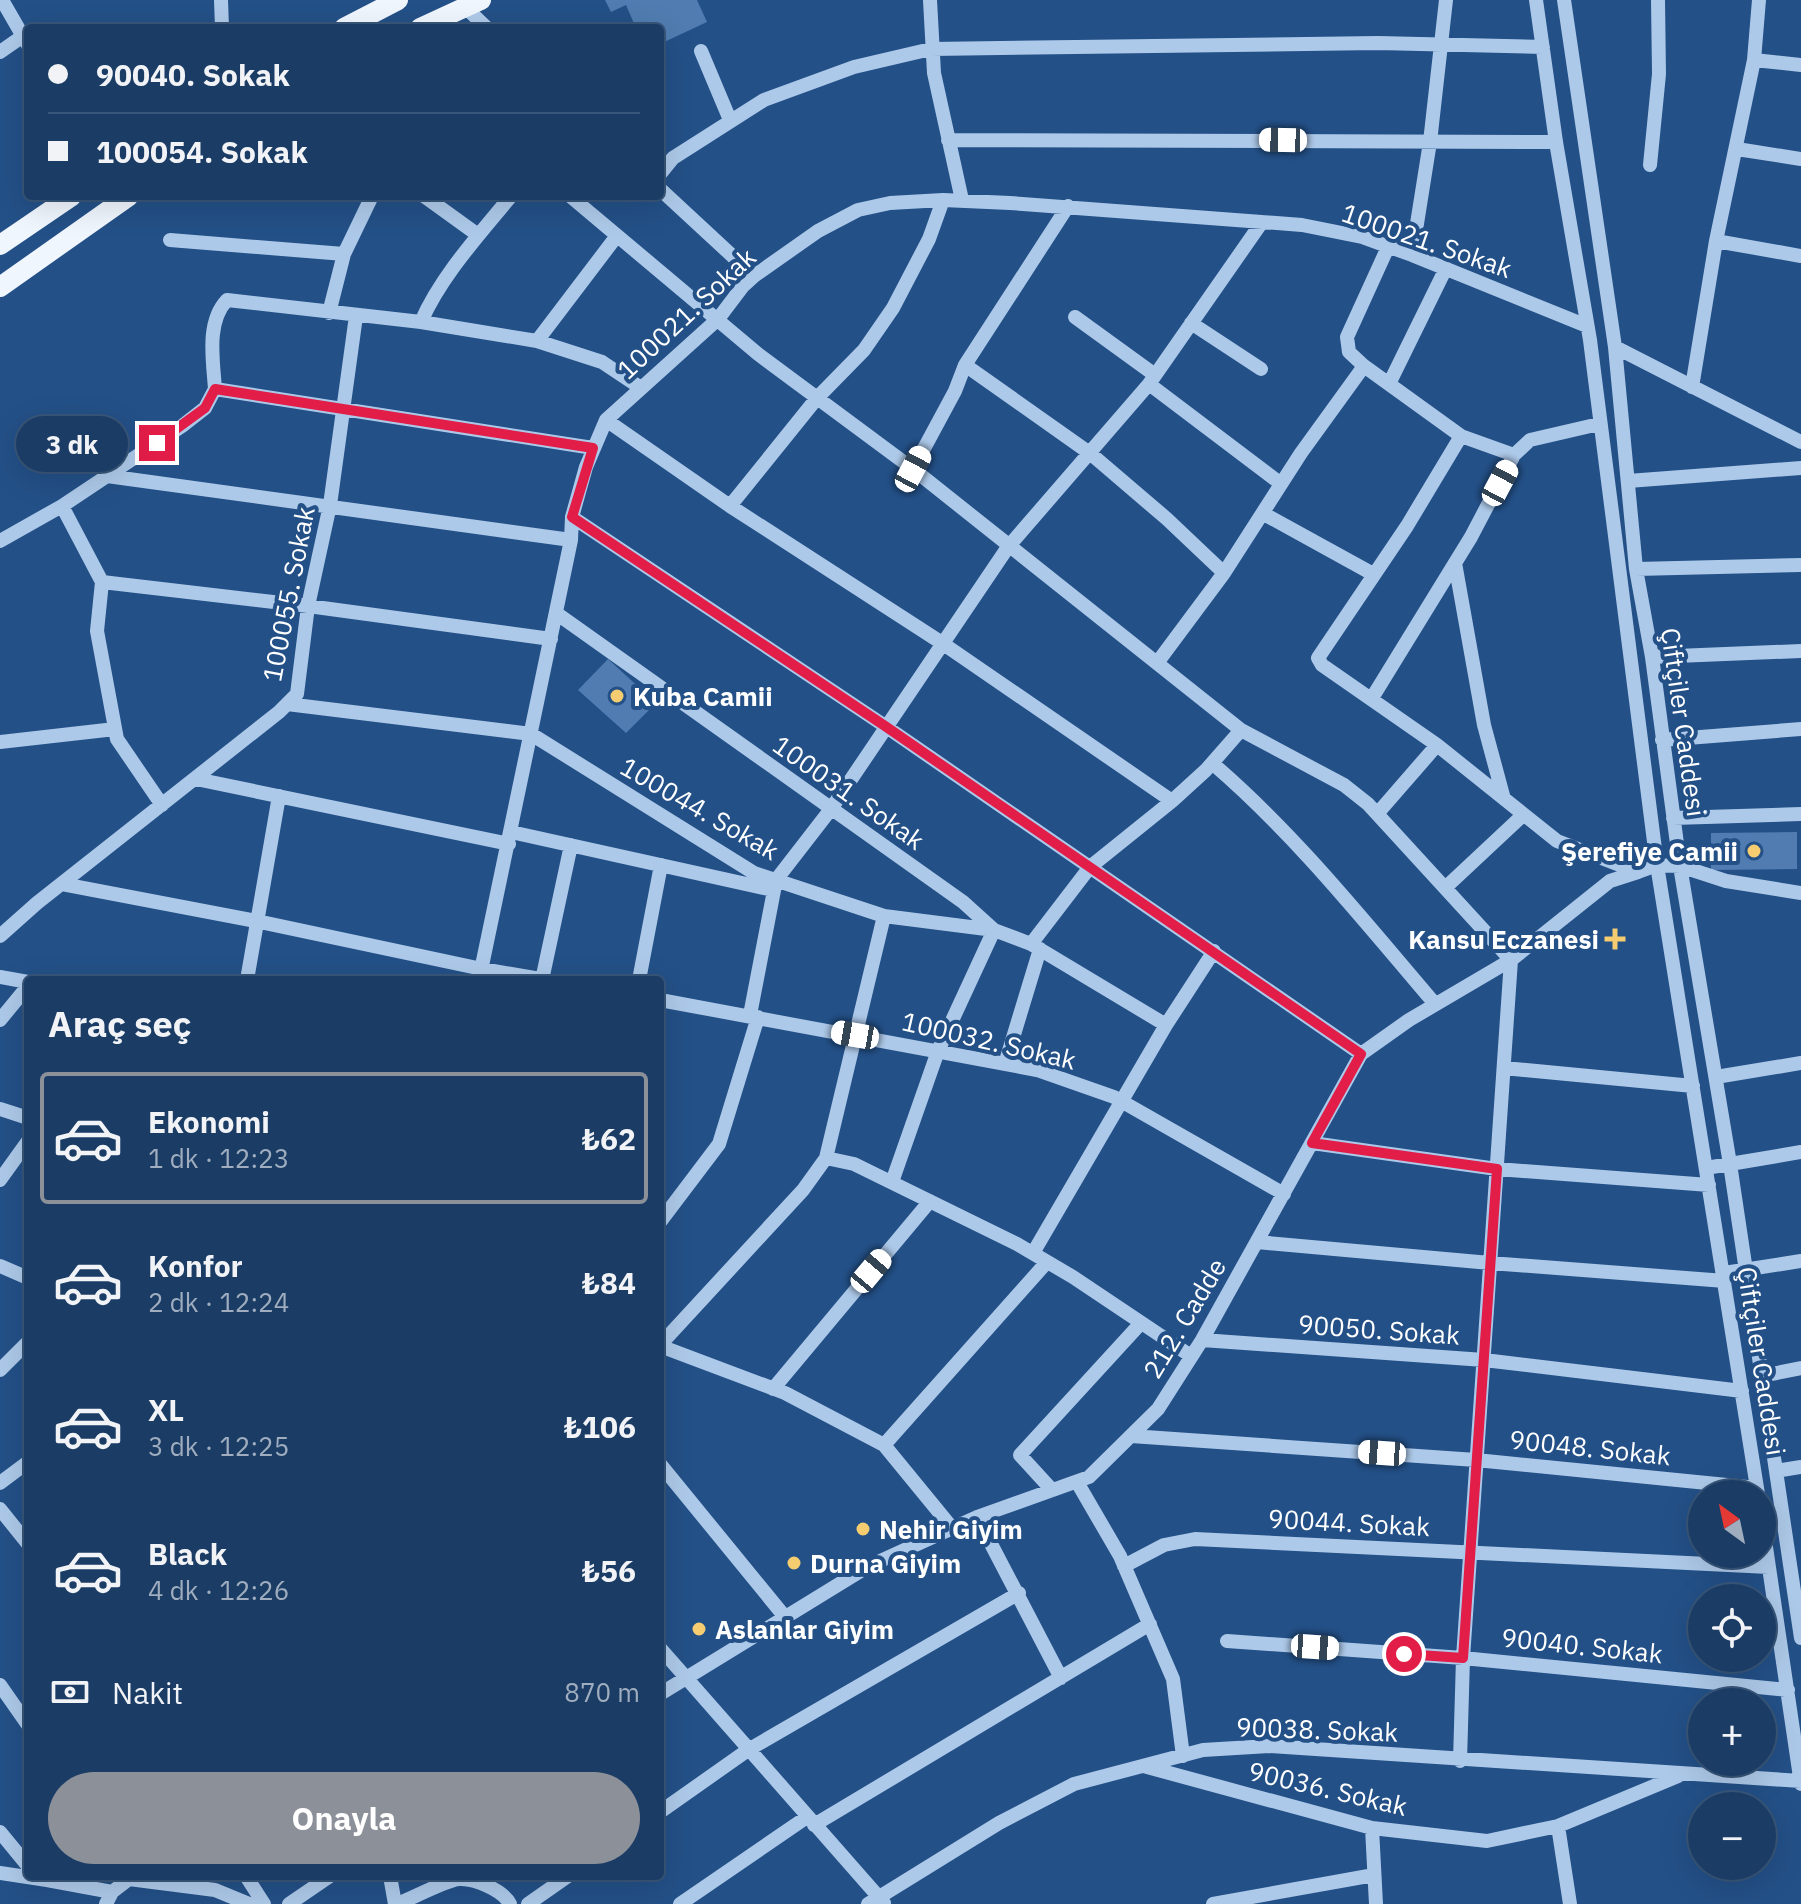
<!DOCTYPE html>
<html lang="tr">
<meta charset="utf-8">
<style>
:root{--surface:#1a3c65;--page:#23436b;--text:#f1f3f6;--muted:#9fadbf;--line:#385679;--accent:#8c9099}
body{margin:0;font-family:"IBM Plex Sans",sans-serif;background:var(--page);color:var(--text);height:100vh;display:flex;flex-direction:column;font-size:30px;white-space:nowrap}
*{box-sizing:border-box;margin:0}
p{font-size:26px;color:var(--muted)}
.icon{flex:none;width:44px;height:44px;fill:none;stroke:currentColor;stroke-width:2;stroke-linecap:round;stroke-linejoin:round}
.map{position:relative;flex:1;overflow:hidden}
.panel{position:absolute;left:24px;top:976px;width:640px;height:904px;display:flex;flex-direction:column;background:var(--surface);border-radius:8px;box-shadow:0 8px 32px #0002,0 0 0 2px var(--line)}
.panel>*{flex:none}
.top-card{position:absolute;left:24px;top:24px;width:640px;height:176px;border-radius:8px;box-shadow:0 8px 32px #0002,0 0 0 2px var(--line);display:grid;align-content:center;height:176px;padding:0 24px;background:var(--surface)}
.needle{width:52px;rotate:327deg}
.tools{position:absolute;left:1688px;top:1480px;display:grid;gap:16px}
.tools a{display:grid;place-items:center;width:88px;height:88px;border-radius:50%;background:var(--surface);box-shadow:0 8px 32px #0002,0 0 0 2px var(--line);font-size:40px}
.end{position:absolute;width:36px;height:36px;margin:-18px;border:10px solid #e11d48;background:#fff;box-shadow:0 0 0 4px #fff}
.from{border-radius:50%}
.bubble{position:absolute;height:56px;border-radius:28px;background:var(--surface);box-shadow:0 8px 32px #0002,0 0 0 2px var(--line);font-size:26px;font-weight:700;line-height:56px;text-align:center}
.car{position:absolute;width:24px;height:48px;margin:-24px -12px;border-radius:10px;box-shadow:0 0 6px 2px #0007;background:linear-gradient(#fff 24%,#345 0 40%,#fff 0 76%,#345 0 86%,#fff 0)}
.top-card b{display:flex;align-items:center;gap:28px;height:76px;font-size:30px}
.top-card b+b{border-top:2px solid var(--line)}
.top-card i{width:20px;height:20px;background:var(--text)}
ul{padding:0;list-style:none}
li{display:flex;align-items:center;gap:24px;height:132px;margin:0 16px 12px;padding:0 8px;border:4px solid transparent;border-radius:8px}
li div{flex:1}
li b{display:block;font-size:30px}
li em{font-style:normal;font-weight:700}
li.current{border-color:var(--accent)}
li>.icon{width:72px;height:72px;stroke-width:1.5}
h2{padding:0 24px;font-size:36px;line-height:96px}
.pay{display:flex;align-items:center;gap:20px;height:88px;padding:0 24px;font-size:30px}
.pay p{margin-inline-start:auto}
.cta{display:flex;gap:16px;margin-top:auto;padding:16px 24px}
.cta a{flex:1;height:92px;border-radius:48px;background:var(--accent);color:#fff;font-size:32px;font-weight:700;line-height:92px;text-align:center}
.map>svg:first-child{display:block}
.building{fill:#507cb1}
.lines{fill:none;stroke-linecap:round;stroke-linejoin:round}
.minor{stroke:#adc9e9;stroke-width:14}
.major{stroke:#f0f6fe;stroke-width:20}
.route{stroke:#e11d48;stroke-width:10}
.poi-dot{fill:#f5cc70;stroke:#235087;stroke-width:3}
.labels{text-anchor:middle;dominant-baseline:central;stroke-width:8;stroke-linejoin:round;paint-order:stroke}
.street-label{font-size:26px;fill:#fff;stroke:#235087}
.poi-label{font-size:26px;font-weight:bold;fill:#fff;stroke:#235087;text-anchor:start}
</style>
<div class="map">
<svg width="1801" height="1904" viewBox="0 0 1801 1904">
<rect width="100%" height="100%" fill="#235087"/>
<path class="building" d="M605,0H697L707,22L660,44V28H636L626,5L611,12Z
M608,659L656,703L626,733L578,690Z
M1797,832V869L1711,870V833Z"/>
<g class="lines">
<path class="minor" d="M2,0L28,45
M221,0L222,28
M930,0L934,73L962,200
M1536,0L1556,142L1590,340L1657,865L1758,1494
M1564,0L1615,347L1636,569L1652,657L1680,866L1730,1164L1801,1638
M465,7L487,28
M701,51L730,120
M0,52L23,36
M1754,60L1801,65
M948,140L1556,142
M1737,149L1801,159
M1650,165L1659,74L1658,0
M660,174L673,158L764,100L854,67L931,49L1378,43L1543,47
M660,189L754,276
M424,196L478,235
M570,196L758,354L913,469L1241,730L1344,785L1368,804L1511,960L1463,1658L1460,1761
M1068,206L965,365L1091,454L1167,519L1224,573
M170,240L344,254
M1716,241L1801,256
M1388,247L1347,337L1349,352L1364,366L1461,436L1514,455L1530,440L1599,424
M1412,255L1430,142L1446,0
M329,313L344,254L372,196
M1075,317L1155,375
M421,322C441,276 479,235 511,196
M1191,323L1261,369
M537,341L616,237
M1615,347L1801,442
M1149,384L1280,483
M1389,384L1446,268
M1692,387L1716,241L1754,60L1759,0
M215,389C213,360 206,322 227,300L421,322L537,341L602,362L641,388
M215,389L593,448
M606,420L730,506L942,643L1172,801
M1461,436L1407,526L1318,658L1322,665L1437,745L1557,841L1638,872
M913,469L955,391L965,365
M107,476L571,540
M1628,481L1801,468
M62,506L102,582L97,631L117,739L162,805
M730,506L817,398L864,350L893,308L929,239L943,200
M1264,514L1373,574
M572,517L885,726L1361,1054
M0,541L62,506L182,426L205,408L215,389
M1636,569L1801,565
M102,582L308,606L551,639
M556,613L963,902L994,930L938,1051L892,1182
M1652,657L1801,651
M1157,663L1224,573L1301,453L1364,366
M1372,698L1455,563
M287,704L531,734L754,873L884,916L994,930L1031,944L1166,1025
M1662,740L1801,729
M0,742L115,729
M1212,763C1295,834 1364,921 1435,1004
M196,779L509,844
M1504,799L1484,725L1455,563L1471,537L1514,455
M1377,814L1437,745
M1673,818L1801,814
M511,832L773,890
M62,884L256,921L482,969L546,980
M1445,888L1523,815
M0,936L37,903L279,712L297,694L308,606L330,505L356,316
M1031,944L1090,867L1172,801L1206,770L1241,730
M0,977L28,982
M247,980L279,796
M479,980L571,540L572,517L586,467L606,420L718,319L743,286L754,276L818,231L858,210L890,203L943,200L1010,203L1302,225L1362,237L1412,255L1587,326
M542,980L571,845
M639,980L661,865
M660,1000L1037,1070L1114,1097L1284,1194
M750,1015L776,880L831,809L1008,547L1149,384L1262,222
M0,1020L28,986
M1005,1064L1040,949
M1504,1068L1693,1086
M1716,1077L1801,1063
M0,1109L28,1118
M1312,1143L1497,1169L1709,1185
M826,1158L854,1164L1017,1244L1073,1277L1191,1356
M1706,1168L1801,1152
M0,1180L28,1141
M660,1222L719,1144L758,1017
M1257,1242L1490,1263L1725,1281
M1033,1253L1166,1025L1214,951
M0,1266L28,1278
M1724,1273L1801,1261
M1202,1340L1484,1360L1742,1391
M660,1345L803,1190L826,1158L884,916
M660,1346L785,1393L884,1445L952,1528
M0,1370L28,1342
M1762,1376L1801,1368
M773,1389L930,1201
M1131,1436L1476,1460L1757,1488
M884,1445L1047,1262
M660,1464L785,1617
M1776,1471L1801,1467
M1077,1482L1120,1556L1173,1679L1183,1756
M0,1483L28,1462
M1052,1490L1020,1455L1141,1323
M0,1509L28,1544
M977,1517L1061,1678
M1762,1520L1801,1784
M1124,1566L1164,1545L1195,1539L1769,1567
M1227,1641L1463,1658L1788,1690
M660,1648L884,1903
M0,1685L28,1725
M660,1694L867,1567L977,1517L1089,1477L1158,1409L1202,1340L1361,1054L1409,1020L1511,960L1610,881L1638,872L1657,865L1680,866L1726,881L1801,893
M1147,1767L1372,1828L1487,1841L1558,1826L1678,1776
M660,1812L748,1750L1019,1593
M814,1825L1150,1624
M1558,1826L1570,1904
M1372,1828L1376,1904
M0,1832L28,1866
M0,1873L47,1880
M40,1876L47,1880L112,1892
M246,1876L264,1904
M390,1876L395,1904
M106,1904L112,1892L129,1879L215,1890L249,1904
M289,1904L330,1876
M397,1904C411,1899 446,1880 459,1879C474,1878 503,1890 510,1904
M528,1904L568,1876
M680,1904L807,1817
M868,1904L999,1823L1074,1784L1203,1750L1269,1746L1801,1781
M1213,1904L1374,1875"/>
<path class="major" d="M344,28L398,0
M420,28L481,0
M0,245L72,196
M0,287L129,196"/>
</g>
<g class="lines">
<path class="route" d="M157,443L205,408L215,389L593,448L572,517L885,726L1361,1054L1312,1143L1497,1169L1463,1658L1404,1654"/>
</g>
<g class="poi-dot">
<circle cx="617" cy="696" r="8"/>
<circle cx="1754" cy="851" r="8"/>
<path d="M1611 927h8v8h8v8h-8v8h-8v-8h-8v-8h8z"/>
<circle cx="863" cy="1529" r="8"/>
<circle cx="794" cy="1563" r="8"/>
<circle cx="699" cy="1629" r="8"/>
</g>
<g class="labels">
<g class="street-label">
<text transform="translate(1427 240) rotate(19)">100021. Sokak</text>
<text transform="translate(686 313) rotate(-43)">100021. Sokak</text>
<text transform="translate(288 594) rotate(-79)">100055. Sokak</text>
<text transform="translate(1684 722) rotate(82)">Çiftçiler Caddesi</text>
<text transform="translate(849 792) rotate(35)">100031. Sokak</text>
<text transform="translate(700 808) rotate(30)">100044. Sokak</text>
<text transform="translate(989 1040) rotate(13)">100032. Sokak</text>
<text transform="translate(1184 1318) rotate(-59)">212. Cadde</text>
<text transform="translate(1379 1329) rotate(4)">90050. Sokak</text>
<text transform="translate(1762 1361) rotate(81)">Çiftçiler Caddesi</text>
<text transform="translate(1590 1447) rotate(6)">90048. Sokak</text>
<text transform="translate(1349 1522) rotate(3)">90044. Sokak</text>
<text transform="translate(1582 1645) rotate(6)">90040. Sokak</text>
<text transform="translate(1317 1729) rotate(2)">90038. Sokak</text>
<text transform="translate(1328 1788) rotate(13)">90036. Sokak</text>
</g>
<g class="poi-label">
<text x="633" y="696">Kuba Camii</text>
<text x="1738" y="851" text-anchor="end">Şerefiye Camii</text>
<text x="1599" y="939" text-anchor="end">Kansu Eczanesi</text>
<text x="879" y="1529">Nehir Giyim</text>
<text x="810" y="1563">Durna Giyim</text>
<text x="715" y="1629">Aslanlar Giyim</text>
</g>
</g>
</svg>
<div class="tools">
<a><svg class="needle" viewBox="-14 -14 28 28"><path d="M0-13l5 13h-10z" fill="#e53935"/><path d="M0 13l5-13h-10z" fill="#9fadbf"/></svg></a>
<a><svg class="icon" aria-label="locate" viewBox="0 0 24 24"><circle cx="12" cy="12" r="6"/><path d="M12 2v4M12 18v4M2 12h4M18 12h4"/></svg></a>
<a>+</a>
<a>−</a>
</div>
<i class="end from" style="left:1404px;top:1654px"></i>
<i class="end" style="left:157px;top:443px"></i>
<div class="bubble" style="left:16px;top:416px;width:112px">3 dk</div>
<i class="car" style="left:1283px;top:140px;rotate:271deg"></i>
<i class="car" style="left:913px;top:469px;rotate:28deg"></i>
<i class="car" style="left:1500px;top:483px;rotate:28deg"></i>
<i class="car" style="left:855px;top:1035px;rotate:280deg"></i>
<i class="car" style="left:871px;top:1271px;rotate:40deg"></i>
<i class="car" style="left:1382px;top:1453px;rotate:274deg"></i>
<i class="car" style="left:1315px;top:1647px;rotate:94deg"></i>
<div class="top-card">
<b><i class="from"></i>90040. Sokak</b>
<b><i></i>100054. Sokak</b>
</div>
<section class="panel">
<h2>Araç seç</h2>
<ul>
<li class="current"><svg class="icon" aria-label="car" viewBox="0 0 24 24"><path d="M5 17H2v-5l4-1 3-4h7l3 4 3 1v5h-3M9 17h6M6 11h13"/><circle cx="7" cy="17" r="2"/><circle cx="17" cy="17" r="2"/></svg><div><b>Ekonomi</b><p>1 dk · 12:23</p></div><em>₺62</em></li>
<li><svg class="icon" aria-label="car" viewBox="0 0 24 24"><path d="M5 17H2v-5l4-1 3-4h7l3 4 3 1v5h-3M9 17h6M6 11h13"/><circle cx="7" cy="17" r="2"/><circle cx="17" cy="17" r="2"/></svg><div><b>Konfor</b><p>2 dk · 12:24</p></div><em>₺84</em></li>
<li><svg class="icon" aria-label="car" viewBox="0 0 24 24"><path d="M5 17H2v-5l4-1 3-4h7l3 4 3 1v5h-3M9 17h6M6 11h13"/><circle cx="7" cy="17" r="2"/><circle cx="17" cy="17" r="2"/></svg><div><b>XL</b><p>3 dk · 12:25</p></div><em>₺106</em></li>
<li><svg class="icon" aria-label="car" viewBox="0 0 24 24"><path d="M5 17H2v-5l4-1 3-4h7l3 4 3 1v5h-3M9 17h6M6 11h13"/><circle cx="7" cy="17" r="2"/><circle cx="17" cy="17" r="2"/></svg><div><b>Black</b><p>4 dk · 12:26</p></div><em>₺56</em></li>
</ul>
<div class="pay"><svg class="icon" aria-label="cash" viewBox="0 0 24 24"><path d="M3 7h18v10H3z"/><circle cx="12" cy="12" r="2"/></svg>Nakit<p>870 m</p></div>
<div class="cta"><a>Onayla</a></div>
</section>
</div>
